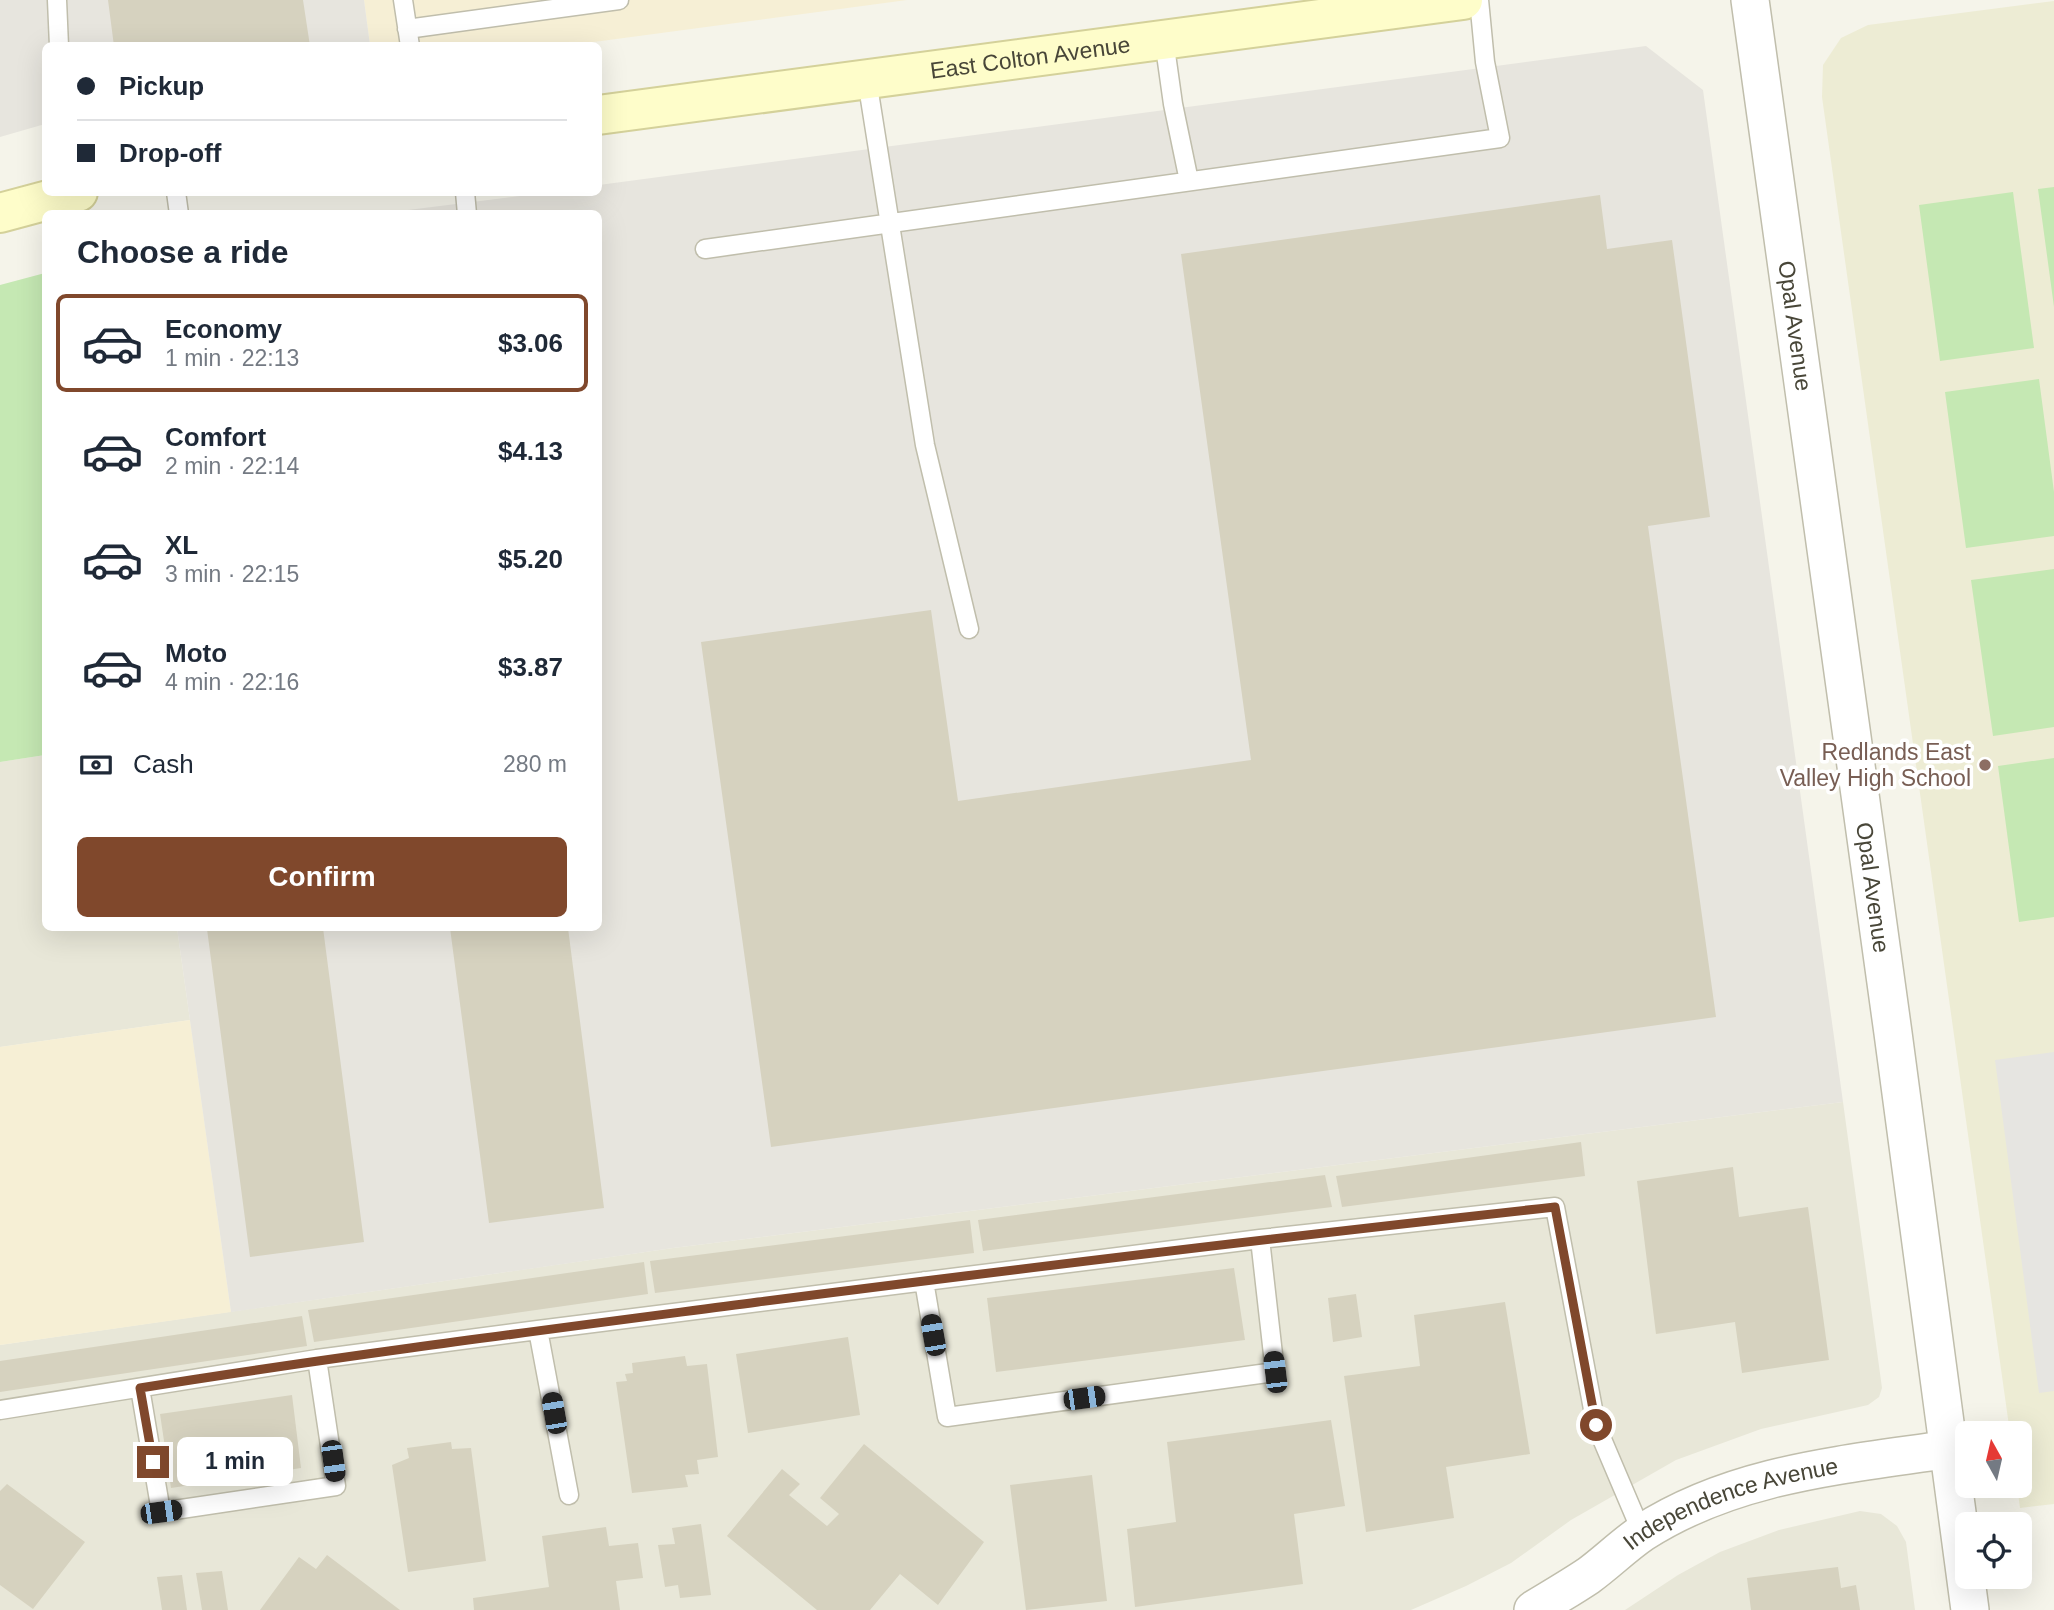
<!DOCTYPE html>
<meta charset="utf-8">
<style>
:root{--surface:#fff;--page:#f6f6f7;--text:#1f2937;--muted:#747a83;--line:#e0e1e3;--accent:#80482c}
body{margin:0;font-family:Helvetica,sans-serif;background:var(--page);color:var(--text);height:100vh;display:flex;flex-direction:column;font-size:26px;white-space:nowrap}
*{box-sizing:border-box;margin:0}
p{font-size:23px;color:var(--muted)}
.icon{flex:none;width:38px;height:38px;fill:none;stroke:currentColor;stroke-width:2;stroke-linecap:round;stroke-linejoin:round}
.map{position:relative;flex:1;overflow:hidden}
.details{position:absolute;left:42px;top:210px;width:560px;height:721px;display:flex;flex-direction:column;background:var(--surface);border-radius:10px;box-shadow:0 7px 28px #0002}
.details>*{flex:none}
.hud{position:absolute;left:42px;top:42px;width:560px;height:154px;border-radius:10px;box-shadow:0 7px 28px #0002;display:grid;align-content:center;height:154px;padding:0 35px;background:var(--surface)}
.needle{width:46px;rotate:352deg}
.buttons{position:absolute;left:1955px;top:1421px;display:grid;gap:14px}
.buttons a{display:grid;place-items:center;width:77px;height:77px;border-radius:10px;background:var(--surface);box-shadow:0 7px 28px #0002;font-size:35px}
.end{position:absolute;width:32px;height:32px;margin:-16px;border:9px solid #80482c;background:#fff;box-shadow:0 0 0 4px #fff}
.from{border-radius:50%}
.bubble{position:absolute;height:49px;border-radius:10px;background:var(--surface);box-shadow:0 7px 28px #0002;font-size:23px;font-weight:700;line-height:49px;text-align:center}
.car{position:absolute;width:21px;height:42px;margin:-21px -10px;border-radius:9px;box-shadow:0 0 5px 2px #0007;background:linear-gradient(#222 24%,#8ab4d8 0 40%,#222 0 76%,#8ab4d8 0 86%,#222 0)}
.hud b{display:flex;align-items:center;gap:24px;height:66px;font-size:26px}
.hud b+b{border-top:2px solid var(--line)}
.hud i{width:18px;height:18px;background:var(--text)}
ul{padding:0;list-style:none}
li{display:flex;align-items:center;gap:21px;height:98px;margin:0 14px 10px;padding:0 21px;border:4px solid transparent;border-radius:10px}
li div{flex:1}
li b{display:block;font-size:26px}
li em{font-style:normal;font-weight:700}
li.current{border-color:var(--accent)}
li>.icon{width:63px;height:63px;stroke-width:1.5}
h2{padding:0 35px;font-size:32px;line-height:84px}
.pay{display:flex;align-items:center;gap:18px;height:77px;padding:0 35px;font-size:26px}
.pay p{margin-inline-start:auto}
.cta{display:flex;gap:14px;margin-top:auto;padding:14px 35px}
.cta a{flex:1;height:80px;border-radius:10px;background:var(--accent);color:#fff;font-size:28px;font-weight:700;line-height:80px;text-align:center}
.map>svg:first-child{display:block}
.residential{fill:#e8e7d8}
.commercial{fill:#f6efd5}
.industrial{fill:#e7e5de}
.education{fill:#edecd4}
.green{fill:#c5e8b3}
.parking{fill:#e6e5e1}
.building{fill:#d6d2bf}
.lines{fill:none;stroke-linecap:round;stroke-linejoin:round}
.lane-casing{stroke:#c0beac;stroke-width:21}
.street-casing{stroke:#c0beac;stroke-width:40}
.secondary-casing{stroke:#d4d19a;stroke-width:42}
.lane{stroke:#fff;stroke-width:18}
.street{stroke:#fff;stroke-width:37}
.secondary{stroke:#fefdca;stroke-width:38}
.route{stroke:#80482c;stroke-width:9}
.education-dot{fill:#8d6e63;stroke:#fff;stroke-width:2.5}
.labels{text-anchor:middle;dominant-baseline:central;stroke-width:7;stroke-linejoin:round;paint-order:stroke}
.street-label{font-size:23px;fill:#484638;stroke:#fff}
.education-label{font-size:23px;fill:#785e54;stroke:#fff;text-anchor:end}
</style>
<div class="map">
<svg width="2054" height="1610" viewBox="0 0 2054 1610">
<rect width="100%" height="100%" fill="#f5f4ea"/>
<path class="residential" d="M45,755L46,928H177L190,1020L0,1047V762Z
M1843,1102L1882,1388L1879,1397L1868,1405L1761,1429L1676,1460L1571,1520L1511,1563L1466,1586L1411,1610H0V1345L673,1248Z
M1860,1511L1881,1514L1897,1526L1906,1542L1915,1610H1625L1678,1575L1720,1552L1779,1530Z"/>
<path class="commercial" d="M364,0H907L564,46L370,45Z
M190,1020L231,1312L0,1345V1047Z"/>
<path class="industrial" d="M0,0H364L370,45L46,46L45,124L0,137Z
M1646,46L1703,90L1843,1102L673,1248L231,1312L177,928H598V214L384,213L544,193L598,192L599,185Z"/>
<path class="education" d="M2054,1V1504L2020,1508L2017,1486H2020V1433H2010L1822,97L1823,65L1841,38L1868,25Z"/>
<path class="green" d="M2054,187V307L2038,189Z
M2013,192L2034,348L1940,361L1919,205Z
M45,273V755L0,762V285Z
M2039,379L2054,492V536L1966,548L1945,392Z
M2054,569V727L1993,736L1971,580Z
M2054,758V917L2019,922L1998,766Z"/>
<path class="parking" d="M2054,1052V1391L2039,1393L1995,1060Z"/>
<path class="building" d="M108,0H303L310,46H114Z
M1600,195L1607,249L1672,240L1710,517L1648,526L1716,1017L771,1147L701,642L931,610L958,801L1251,760L1181,254Z
M219,928H323L364,1242L250,1257L207,929Z
M450,928H568L604,1208L489,1223Z
M1581,1142L1585,1176L1342,1207L1336,1176Z
M1733,1167L1739,1217L1808,1207L1829,1360L1742,1373L1735,1322L1656,1334L1637,1181Z
M1325,1175L1332,1207L983,1251L978,1220Z
M970,1220L974,1253L655,1293L650,1261Z
M644,1262L648,1294L314,1342L308,1310Z
M1234,1268L1245,1340L996,1372L987,1298Z
M1356,1294L1362,1337L1333,1342L1328,1298Z
M1505,1302L1530,1454L1446,1467L1454,1518L1366,1532L1344,1376L1420,1366L1414,1315Z
M302,1316L307,1346L0,1392V1361Z
M848,1337L860,1415L748,1433L736,1354Z
M685,1356L687,1366L707,1364L718,1457L697,1460L699,1474L685,1475L688,1487L632,1493L616,1382L627,1381L625,1374L633,1373L632,1363Z
M292,1395L301,1468L171,1488L160,1414Z
M1331,1420L1345,1506L1294,1514L1303,1584L1135,1607L1127,1529L1176,1522L1167,1442Z
M451,1442L452,1449L471,1448L486,1561L408,1572L392,1465L409,1458L407,1448Z
M864,1444L984,1542L938,1605L900,1574L870,1610H817L727,1536L782,1469L800,1484L789,1495L827,1526L839,1514L820,1498Z
M1092,1475L1107,1601L1026,1610L1010,1485Z
M7,1484L85,1542L33,1609L0,1585V1491Z
M701,1524L711,1595L680,1598L678,1585L665,1587L658,1545L675,1544L672,1528Z
M606,1527L609,1546L638,1543L643,1578L616,1581L620,1610H474L473,1598L549,1587L542,1536Z
M327,1555L400,1610H260L299,1557L316,1569Z
M1838,1567L1841,1588L1856,1585L1860,1610H1751L1747,1578Z
M222,1571L228,1610H202L196,1573Z
M182,1575L187,1610H162L157,1577Z"/>
<g class="lines">
<defs>
<path id="lane" d="M57,0L59,46
M403,0L410,46
M407,29L619,0
M1164,40L1173,104L1189,181
M867,80L925,445L969,629
M176,192L179,214
M465,192L467,214
M705,249L1500,138L1485,62L1479,0
M924,1281L947,1417L1275,1372L1260,1239
M538,1330L569,1495
M140,1388L161,1512L336,1486L317,1359
M0,1410L317,1359L538,1330L1260,1239L1555,1207L1596,1425L1642,1533"/>
<g id="street">
<path id="s1" d="M1750,0L1893,1033L1970,1610"/>
<path id="s2" d="M1533,1610C1551,1599 1570,1588 1588,1576C1606,1563 1623,1546 1642,1533C1735,1473 1844,1465 1950,1449"/>
</g>
<g id="secondary">
<path id="s3" d="M598,115L1463,0"/>
<path d="M0,213L78,192"/>
</g>
</defs>
<use href="#lane" class="lane-casing"/>
<use href="#street" class="street-casing"/>
<use href="#secondary" class="secondary-casing"/>
<use href="#lane" class="lane"/>
<use href="#street" class="street"/>
<use href="#secondary" class="secondary"/>
</g>
<g class="lines">
<path class="route" d="M153,1462L140,1388C346,1355 552,1329 758,1302C1024,1268 1289,1236 1555,1207L1596,1425"/>
</g>
<circle class="education-dot" cx="1985" cy="765" r="7"/>
<g class="labels">
<g class="street-label">
<text stroke="none"><textPath href="#s3" startOffset="436">East Colton Avenue</textPath></text>
<text stroke="none"><textPath href="#s1" startOffset="329">Opal Avenue</textPath></text>
<text stroke="none"><textPath href="#s1" startOffset="896">Opal Avenue</textPath></text>
<text stroke="none"><textPath href="#s2" startOffset="228">Independence Avenue</textPath></text>
</g>
<g class="education-label">
<text x="1971" y="752">Redlands East<tspan x="1971" dy="26">Valley High School</tspan></text>
</g>
</g>
</svg>
<div class="buttons">
<a><svg class="needle" viewBox="-14 -14 28 28"><path d="M0-13l5 13h-10z" fill="#e53935"/><path d="M0 13l5-13h-10z" fill="#747a83"/></svg></a>
<a><svg class="icon" aria-label="locate" viewBox="0 0 24 24"><circle cx="12" cy="12" r="6"/><path d="M12 2v4M12 18v4M2 12h4M18 12h4"/></svg></a>
</div>
<i class="end from" style="left:1596px;top:1425px"></i>
<i class="end" style="left:153px;top:1462px"></i>
<div class="bubble" style="left:177px;top:1437px;width:116px">1 min</div>
<i class="car" style="left:933px;top:1335px;rotate:350deg"></i>
<i class="car" style="left:1275px;top:1372px;rotate:353deg"></i>
<i class="car" style="left:1084px;top:1398px;rotate:82deg"></i>
<i class="car" style="left:554px;top:1413px;rotate:350deg"></i>
<i class="car" style="left:333px;top:1461px;rotate:172deg"></i>
<i class="car" style="left:161px;top:1512px;rotate:82deg"></i>
<div class="hud">
<b><i class="from"></i>Pickup</b>
<b><i></i>Drop-off</b>
</div>
<section class="details">
<h2>Choose a ride</h2>
<ul>
<li class="current"><svg class="icon" aria-label="car" viewBox="0 0 24 24"><path d="M5 17H2v-5l4-1 3-4h7l3 4 3 1v5h-3M9 17h6M6 11h13"/><circle cx="7" cy="17" r="2"/><circle cx="17" cy="17" r="2"/></svg><div><b>Economy</b><p>1 min · 22:13</p></div><em>$3.06</em></li>
<li><svg class="icon" aria-label="car" viewBox="0 0 24 24"><path d="M5 17H2v-5l4-1 3-4h7l3 4 3 1v5h-3M9 17h6M6 11h13"/><circle cx="7" cy="17" r="2"/><circle cx="17" cy="17" r="2"/></svg><div><b>Comfort</b><p>2 min · 22:14</p></div><em>$4.13</em></li>
<li><svg class="icon" aria-label="car" viewBox="0 0 24 24"><path d="M5 17H2v-5l4-1 3-4h7l3 4 3 1v5h-3M9 17h6M6 11h13"/><circle cx="7" cy="17" r="2"/><circle cx="17" cy="17" r="2"/></svg><div><b>XL</b><p>3 min · 22:15</p></div><em>$5.20</em></li>
<li><svg class="icon" aria-label="car" viewBox="0 0 24 24"><path d="M5 17H2v-5l4-1 3-4h7l3 4 3 1v5h-3M9 17h6M6 11h13"/><circle cx="7" cy="17" r="2"/><circle cx="17" cy="17" r="2"/></svg><div><b>Moto</b><p>4 min · 22:16</p></div><em>$3.87</em></li>
</ul>
<div class="pay"><svg class="icon" aria-label="cash" viewBox="0 0 24 24"><path d="M3 7h18v10H3z"/><circle cx="12" cy="12" r="2"/></svg>Cash<p>280 m</p></div>
<div class="cta"><a>Confirm</a></div>
</section>
</div>
